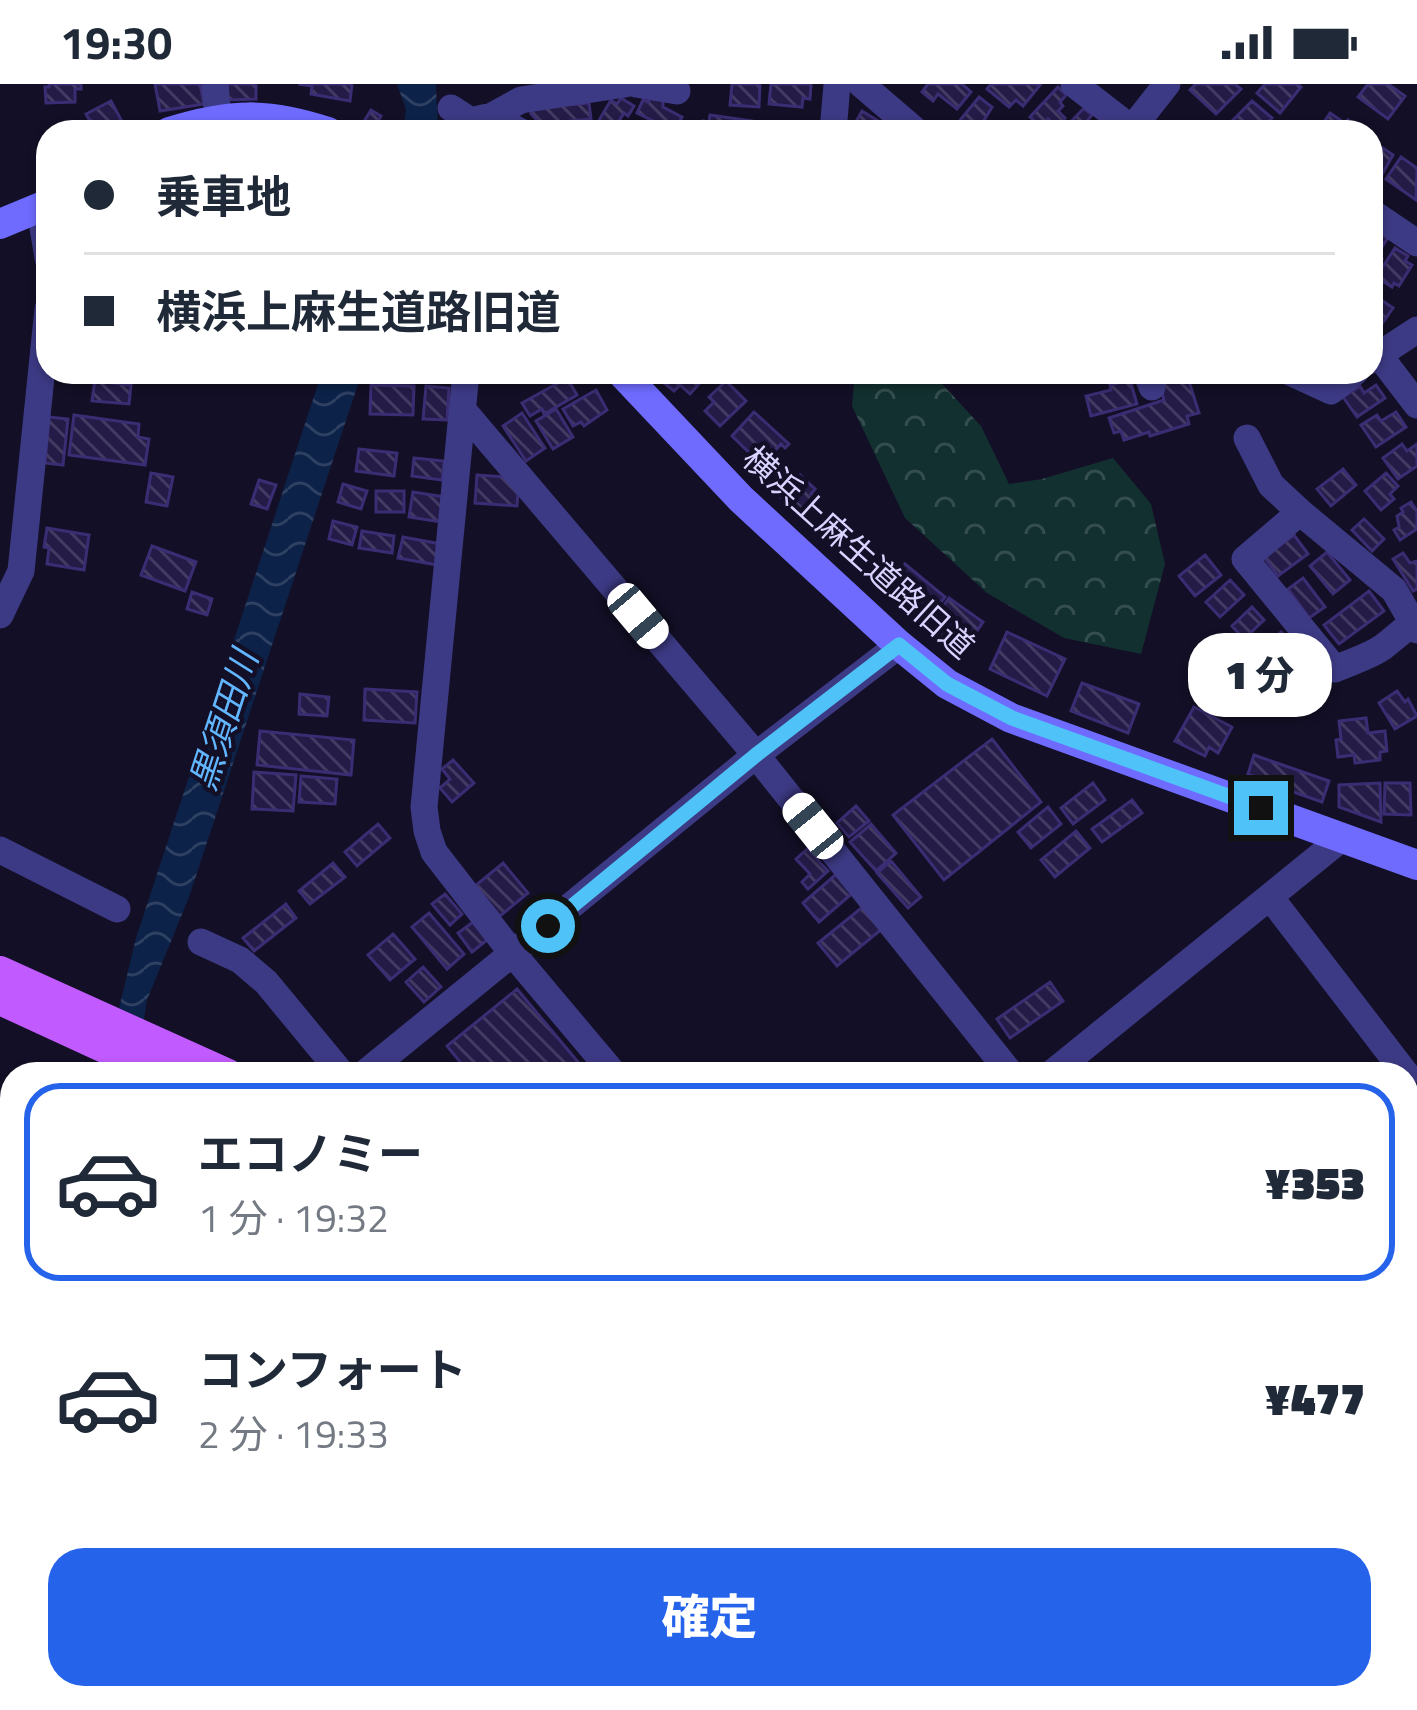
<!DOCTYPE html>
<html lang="ja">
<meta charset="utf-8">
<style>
:root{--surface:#fff;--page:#f6f6f7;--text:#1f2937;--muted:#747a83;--line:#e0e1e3;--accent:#2563eb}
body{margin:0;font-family:"Titillium Web","Noto Sans JP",sans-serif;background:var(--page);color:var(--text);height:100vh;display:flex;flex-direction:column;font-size:45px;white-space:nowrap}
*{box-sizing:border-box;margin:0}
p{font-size:39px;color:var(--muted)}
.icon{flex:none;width:66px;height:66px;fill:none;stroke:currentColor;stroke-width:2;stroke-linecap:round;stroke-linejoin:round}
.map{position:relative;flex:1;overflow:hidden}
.panel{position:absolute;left:0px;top:978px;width:1419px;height:648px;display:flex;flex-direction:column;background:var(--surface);border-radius:36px 36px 0 0;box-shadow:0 3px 9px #0004}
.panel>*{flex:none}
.top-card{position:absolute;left:36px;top:36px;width:1347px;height:264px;border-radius:36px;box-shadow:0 3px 9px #0004;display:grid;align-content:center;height:264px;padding:0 48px;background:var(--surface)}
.end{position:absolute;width:54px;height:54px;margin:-27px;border:15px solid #4fc3f7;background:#111;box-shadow:0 0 0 6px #111}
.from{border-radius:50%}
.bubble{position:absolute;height:84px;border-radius:36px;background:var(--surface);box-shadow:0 3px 9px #0004;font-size:39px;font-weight:800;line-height:84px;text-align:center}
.car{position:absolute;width:36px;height:72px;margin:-36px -18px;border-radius:15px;box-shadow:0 0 9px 3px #0007;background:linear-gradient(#fff 24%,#345 0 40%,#fff 0 76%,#345 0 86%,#fff 0)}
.top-card b{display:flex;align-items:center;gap:42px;height:114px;font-size:45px}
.top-card b+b{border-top:3px solid var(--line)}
.top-card i{width:30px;height:30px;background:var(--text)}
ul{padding:21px 0 0;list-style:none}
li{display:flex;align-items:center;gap:36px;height:198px;margin:0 24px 18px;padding:0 24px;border:6px solid transparent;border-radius:36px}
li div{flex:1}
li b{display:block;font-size:45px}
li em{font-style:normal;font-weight:800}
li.active{border-color:var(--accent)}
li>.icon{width:108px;height:108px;stroke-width:1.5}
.primary-button{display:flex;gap:24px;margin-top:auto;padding:24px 48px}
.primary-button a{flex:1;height:138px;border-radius:36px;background:var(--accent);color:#fff;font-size:48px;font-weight:800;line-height:138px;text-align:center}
.status{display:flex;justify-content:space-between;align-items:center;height:84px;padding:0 60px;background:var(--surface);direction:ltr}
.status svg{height:33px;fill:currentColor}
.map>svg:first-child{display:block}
.grass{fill:url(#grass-tufts)}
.forest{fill:url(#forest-crowns)}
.water{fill:url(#water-waves)}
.building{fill:url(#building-back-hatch);stroke:#3b2d73;stroke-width:3}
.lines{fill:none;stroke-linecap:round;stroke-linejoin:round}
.street{stroke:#3d3a85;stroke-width:27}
.secondary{stroke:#6f6bff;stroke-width:30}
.primary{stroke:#c25bff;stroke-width:30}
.route{stroke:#4fc3f7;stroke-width:15}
.labels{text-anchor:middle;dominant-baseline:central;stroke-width:9;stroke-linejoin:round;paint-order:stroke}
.street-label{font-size:33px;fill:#d9d4ff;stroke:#130f26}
.water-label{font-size:36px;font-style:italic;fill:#62b6ff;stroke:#130f26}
</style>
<div class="status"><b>19:30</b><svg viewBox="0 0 49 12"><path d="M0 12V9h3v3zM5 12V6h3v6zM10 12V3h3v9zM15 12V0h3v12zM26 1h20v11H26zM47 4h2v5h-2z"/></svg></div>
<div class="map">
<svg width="1417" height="1626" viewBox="0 0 1417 1626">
<defs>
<pattern id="grass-tufts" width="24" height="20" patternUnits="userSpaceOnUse" patternTransform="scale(3)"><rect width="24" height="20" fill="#12302f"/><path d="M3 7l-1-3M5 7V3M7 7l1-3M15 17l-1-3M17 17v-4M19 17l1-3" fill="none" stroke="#344d4e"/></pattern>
<pattern id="forest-crowns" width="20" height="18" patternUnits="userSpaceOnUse" patternTransform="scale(3)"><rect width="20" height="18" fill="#12302f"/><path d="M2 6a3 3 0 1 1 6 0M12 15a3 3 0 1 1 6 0" fill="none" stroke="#344d4e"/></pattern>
<pattern id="water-waves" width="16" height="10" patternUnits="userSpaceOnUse" patternTransform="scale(3)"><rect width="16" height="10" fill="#0c2248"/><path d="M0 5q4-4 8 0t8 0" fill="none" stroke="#2f4163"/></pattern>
<pattern id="building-back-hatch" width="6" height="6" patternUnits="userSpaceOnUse" patternTransform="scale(3)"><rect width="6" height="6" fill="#241b47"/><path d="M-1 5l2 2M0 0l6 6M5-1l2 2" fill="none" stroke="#433b63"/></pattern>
</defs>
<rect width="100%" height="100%" fill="#130f26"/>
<path class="grass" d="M830,1614H1095L1104,1626H823Z"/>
<path class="forest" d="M855,288H931L981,342L1009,400L1042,395L1113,374L1151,420L1165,480L1141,570L1064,554L987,509L905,434L852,322Z"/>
<path class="water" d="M397,0H436L438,48H403L406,25Z
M322,288H362L189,813L147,916L135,990H109L113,949L136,854Z"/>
<path class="building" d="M49,0H81V5H75V18L46,19L45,3H49Z
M155,0H200L204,20L160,27Z
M227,0H256V15L228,16Z
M298,0H352L350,17L311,10L312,2Z
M732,0H760L759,23L730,21Z
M771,0H811L810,15L803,14L802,23L769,20Z
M928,0H962L971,8L957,25L938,10L933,17L922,8Z
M991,0H1041L1023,22L1016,16L1009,23L987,5Z
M1196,0H1235L1241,5L1216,30L1190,6Z
M1265,0H1298L1301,3L1280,29L1257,9Z
M1368,0H1388L1405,12L1388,35L1358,13Z
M1058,3L1066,11L1060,18L1063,22L1058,27L1065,34L1057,43L1048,35L1041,43L1030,33Z
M979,13L992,23L977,48H968L957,40Z
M621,14L634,22L628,32L624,29L612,48H592L611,16L617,20Z
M650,14L663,16V23L682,33L674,47L637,29L643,16L648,18Z
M111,17L126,45L120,48H70L90,37L86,30Z
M1252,17L1272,34L1259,48H1245L1233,36Z
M589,19L591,35L541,40L531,30V24Z
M1084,24L1092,31L1087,37L1091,41L1085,48H1061Z
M371,26L381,32L378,37L394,48H367L360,44Z
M862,27L883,40L882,43L887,48H861L853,43Z
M1330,29L1346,40L1348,36L1360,44L1357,48H1311L1318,38L1322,41Z
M710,31L752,37L750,48H701L703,37L709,38Z
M1371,56L1393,71L1377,99L1371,95Z
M1401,73L1417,84L1416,116L1386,95Z
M1371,141L1389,152L1376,172L1382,175L1373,190L1371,188Z
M1395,164L1408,172L1405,177L1412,181L1399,202L1394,199L1392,203L1376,193Z
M1371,209L1393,224L1379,244L1371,238Z
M96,288H113L112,299L131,301L129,320L92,317Z
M661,288H710L690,310L680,301L674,307L657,293Z
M1187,291L1199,329L1187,332L1189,340L1150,352L1149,348L1124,356L1121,347L1114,349L1109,334L1164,316L1161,305L1163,299Z
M567,294L577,311L544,330L542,325L530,332L522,319Z
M1130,296L1137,320L1091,332L1086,312L1111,306L1110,301Z
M726,297L746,317L720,342L705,327L714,318L709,313Z
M371,301L414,302L413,331L370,330Z
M1376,301L1385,314L1357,333L1343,313L1360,302L1364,309Z
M426,302L449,304L447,336L423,335Z
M596,306L607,326L584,342L581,338L573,342L563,325Z
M556,325L573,353L553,365L536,337Z
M754,328L789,360L785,364L781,360L762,381L732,352Z
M1396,328L1406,343L1376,363L1361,341L1377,331L1381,337Z
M522,329L545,364L526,377L503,342Z
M74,331L139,340L138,353L149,355L145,381L69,371Z
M49,333L68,335L63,381L45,379Z
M1402,360L1407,367L1417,360V382L1398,395L1383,374Z
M359,365L397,369L394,392L356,387Z
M414,374L444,377L442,396L412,392Z
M1343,385L1356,401L1331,422L1317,405Z
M788,387L797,395L800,391L815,405L811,410L819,417L802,434L772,405Z
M151,389L173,393L167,422L146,418Z
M1386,389L1398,402L1390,410L1394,415L1381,426L1365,407Z
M477,391L519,394L517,422L475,419Z
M259,396L276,401L267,425L251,420Z
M343,400L367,407L361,425L338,418Z
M376,407H404V428H376Z
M413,408L445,413L442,438L409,433Z
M1411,418L1417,427V445L1400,456L1394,446L1399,443L1397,432L1403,428L1401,424Z
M1364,435L1384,455L1372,467L1352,446Z
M333,437L357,443L352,461L329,455Z
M47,444L89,451L84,486L47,480L49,464L44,463Z
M362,447L394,452L392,469L359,464Z
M1294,451L1308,470L1278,492L1264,473Z
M403,453L441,460L437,481L398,474Z
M152,462L196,478L185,507L141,491Z
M1327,468L1350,496L1333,510L1310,482Z
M1403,469L1410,479L1417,477V505L1413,507L1393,475Z
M1205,471L1221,491L1195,512L1179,492Z
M905,480L945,513L927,536L888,504L892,499L888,496L900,482L903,484Z
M1303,494L1325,523L1309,534L1288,505Z
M1230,496L1244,511L1220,533L1206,518Z
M1369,507L1384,527L1339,560L1324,541Z
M192,508L212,515L207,531L187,525Z
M949,514L983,538L965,564L952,556L949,561L932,550L943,535L937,531Z
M1252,523L1264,536L1244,555L1232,542Z
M1007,548L1065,575L1047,612L990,585Z
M1281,548L1297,565L1269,590L1253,573Z
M1082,599L1139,620L1128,649L1071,627Z
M365,605L417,608L415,639L364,636Z
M1397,607L1405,618L1408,615L1417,632L1395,645L1379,619Z
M300,610L329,613L327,632L299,630Z
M1194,623L1232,643L1218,669L1209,663L1205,672L1175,657Z
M1366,634L1368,649L1385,647L1387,667L1380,668V676L1355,679L1354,671L1338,673L1336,656L1341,655L1339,637Z
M260,647L354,656L351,691L257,681Z
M992,655L1041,718L944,796L893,731Z
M1254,671L1329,697L1322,718L1288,706L1291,697L1282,694L1279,702L1248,690Z
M453,676L474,699L452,718L440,704L450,695L442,685Z
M254,688L296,691L293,727L252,725Z
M301,692L337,695L335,720L299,718Z
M1093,699L1105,716L1073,740L1061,724Z
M1380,699L1381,738L1339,723V701Z
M1385,699H1410L1411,731L1384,730Z
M1132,716L1142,729L1102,758L1092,745Z
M856,722L869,737L849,753L837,739Z
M1048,723L1061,740L1031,764L1018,748Z
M378,740L390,754L357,782L345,768Z
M871,740L896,769L876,787L850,758Z
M1076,747L1090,764L1055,793L1041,776Z
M807,765L828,787L808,805L802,798L810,790L796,775Z
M891,777L921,813L908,824L877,789Z
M333,779L345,793L310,820L299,807Z
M503,779L528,809L500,832L475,802Z
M840,787L856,806L819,838L803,819Z
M445,810L462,830L450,841L432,820Z
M286,820L296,834L254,867L243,854Z
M865,821L883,844L837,882L818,859Z
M429,829L464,870L447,885L412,843Z
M473,838L487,856L472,868L458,849Z
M393,850L415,875L390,896L368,871Z
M423,883L441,903L424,918L406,898Z
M1050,898L1063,917L1010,954L997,935Z
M517,905L588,990H470L447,962Z
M430,1614H510L531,1626H452Z
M559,1614H590L606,1623L604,1626H552Z"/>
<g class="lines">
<path class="street" d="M215,0L218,36
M636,0L677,7
M861,0L917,48
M1074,0L1136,48
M451,24L471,37L492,32L521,16L625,0
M492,32L521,48
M833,48L837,0
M1139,48L1141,33L1167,0
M40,125L48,174
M1371,128L1417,159
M1378,270L1417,321
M1371,276L1417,246
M466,288L424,723L427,747L434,768L513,870L614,990
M1146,288L1152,303
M1290,288L1331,307L1355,288
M462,325L756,671L1011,990
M1247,354L1271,401L1300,428
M0,531L21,487L48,225
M1417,536C1405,544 1395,554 1383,563C1369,573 1350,578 1335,585L1245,475L1300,428L1394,506L1417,546
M0,766L117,825
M1270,813L1406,990
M201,858L240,876L266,898L342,990
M364,990L756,671L899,561
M1051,990L1342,754
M1407,1248L1417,1240
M1407,1484L1417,1497"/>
<path class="secondary" d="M169,48C230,29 267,28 328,48
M0,140L48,120
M621,288L741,415L899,561L947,600L1011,634L1417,781"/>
<path class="primary" d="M0,887L228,990
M0,916L161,990
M1407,1544L1417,1549
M1407,1584L1417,1590"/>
</g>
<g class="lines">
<path class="route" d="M548,842L756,671L899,561L947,600L1012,634L1261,724"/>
</g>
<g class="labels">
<g class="street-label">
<text transform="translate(859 468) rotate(42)">横浜上麻生道路旧道</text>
</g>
<g class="water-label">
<text transform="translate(223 636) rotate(-72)">黒須田川</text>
</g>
</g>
</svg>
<i class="end from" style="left:548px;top:842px"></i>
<i class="end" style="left:1261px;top:724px"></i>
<div class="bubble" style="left:1188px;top:549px;width:144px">1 分</div>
<i class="car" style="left:638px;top:532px;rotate:140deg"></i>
<i class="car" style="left:813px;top:742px;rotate:321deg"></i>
<div class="top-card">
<b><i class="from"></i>乗車地</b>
<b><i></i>横浜上麻生道路旧道</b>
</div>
<section class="panel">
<ul>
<li class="active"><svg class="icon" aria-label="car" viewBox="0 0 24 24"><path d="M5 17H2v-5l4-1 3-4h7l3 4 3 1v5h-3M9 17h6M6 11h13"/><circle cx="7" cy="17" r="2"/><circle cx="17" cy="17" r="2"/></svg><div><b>エコノミー</b><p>1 分 · 19:32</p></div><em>¥353</em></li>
<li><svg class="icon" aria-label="car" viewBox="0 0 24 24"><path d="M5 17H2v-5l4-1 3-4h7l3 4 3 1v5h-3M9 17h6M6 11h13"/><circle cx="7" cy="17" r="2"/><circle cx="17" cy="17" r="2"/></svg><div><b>コンフォート</b><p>2 分 · 19:33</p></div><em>¥477</em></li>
</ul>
<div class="primary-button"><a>確定</a></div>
</section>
</div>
